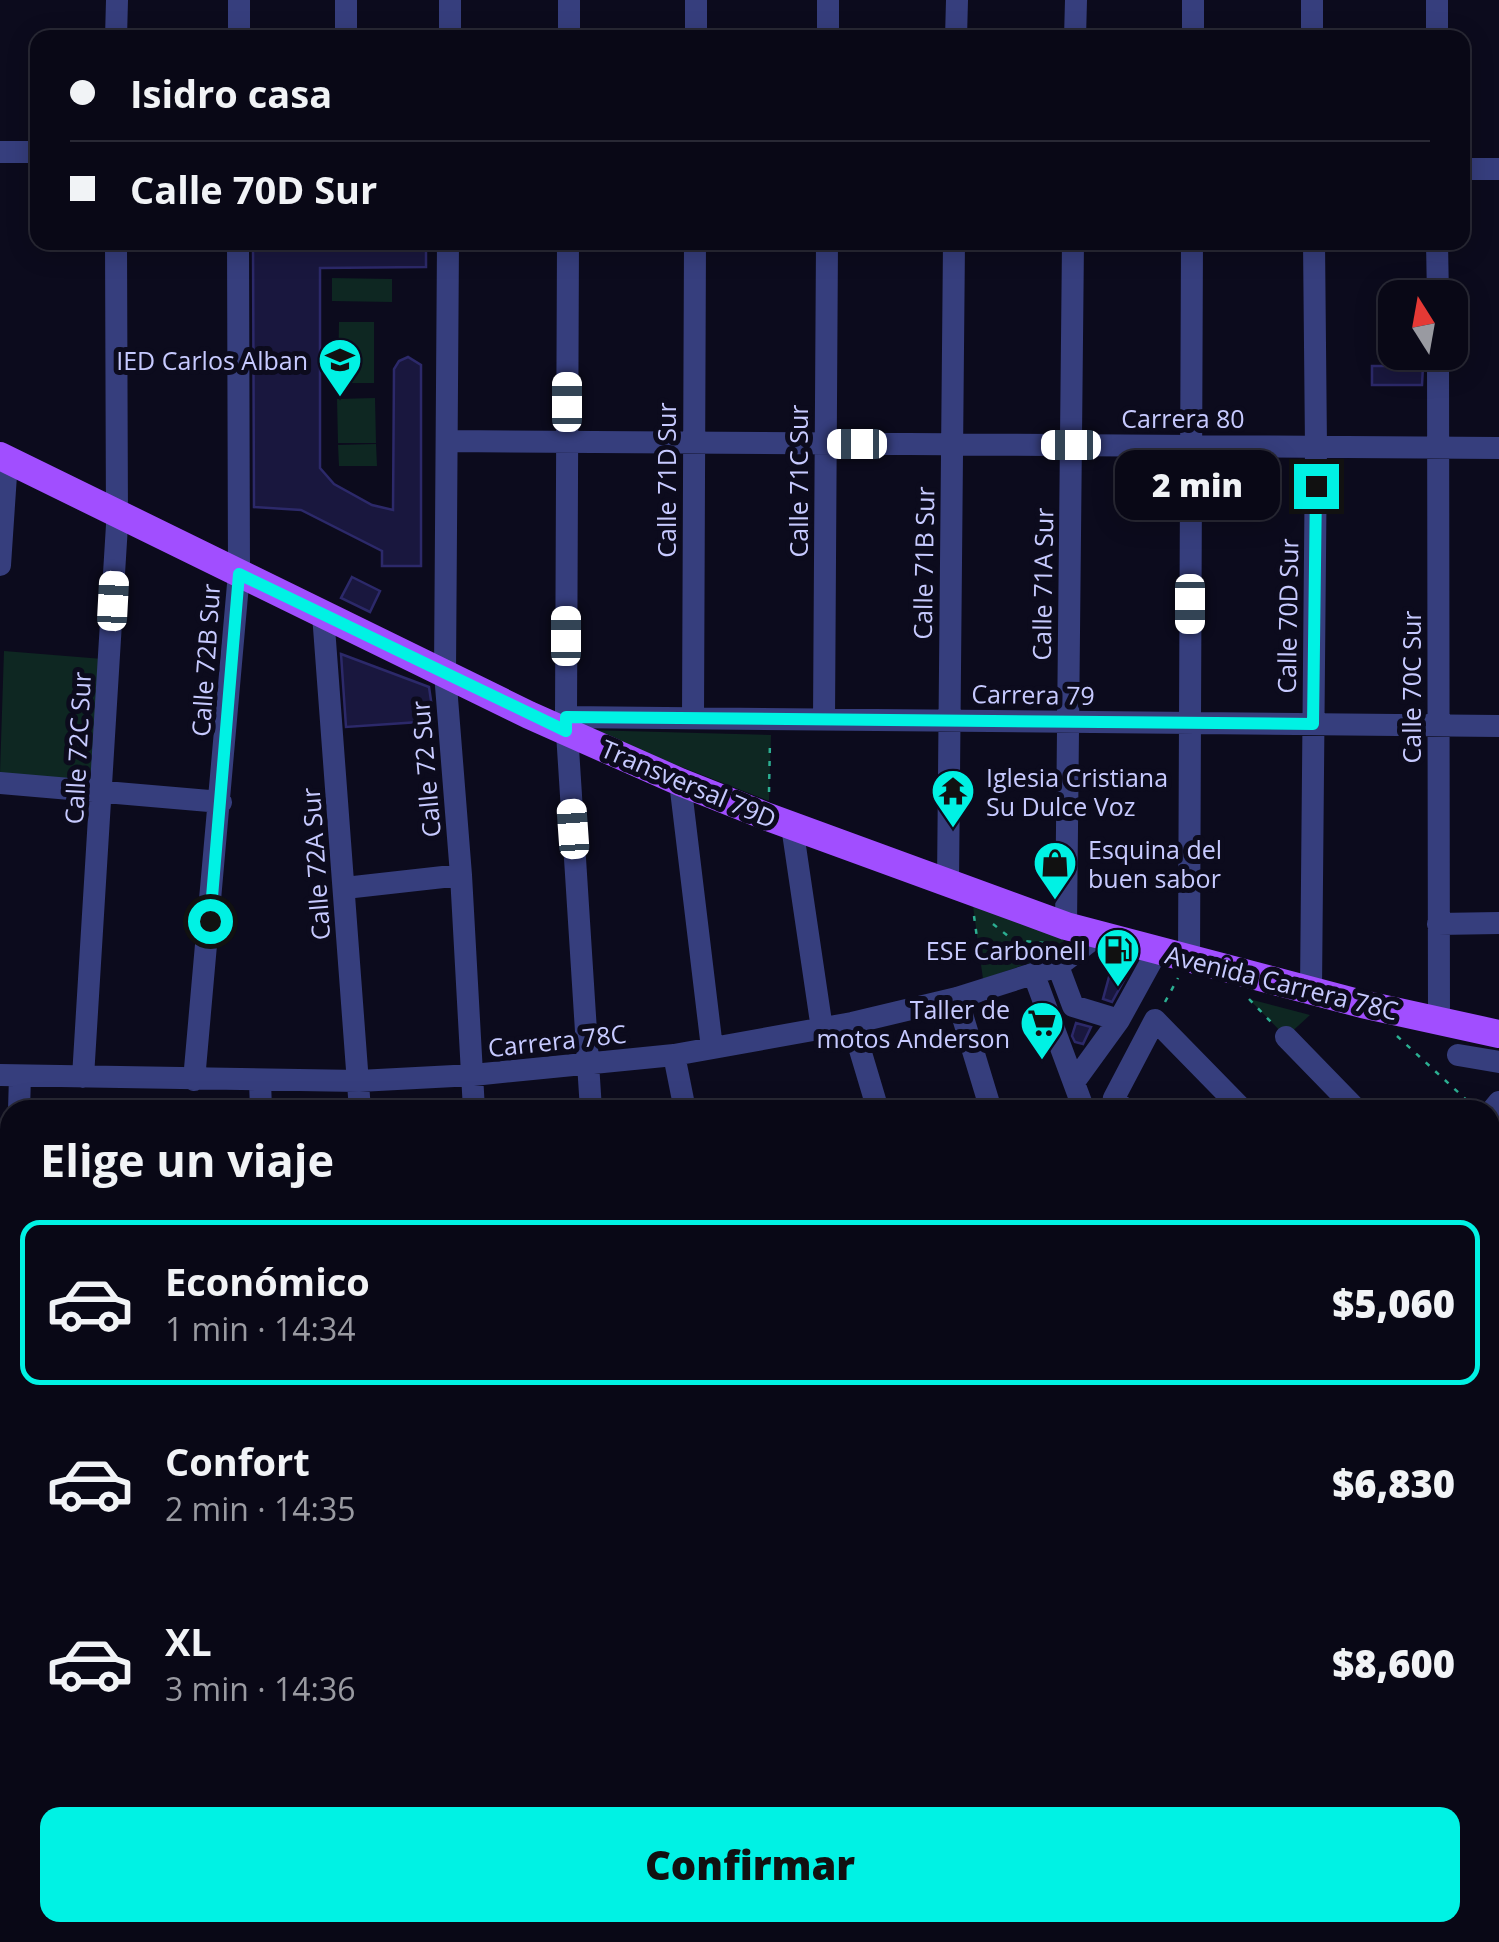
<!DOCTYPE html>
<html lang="es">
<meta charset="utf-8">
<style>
:root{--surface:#090816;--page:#171623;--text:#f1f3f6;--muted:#999aa1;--line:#292935;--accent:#00f2e4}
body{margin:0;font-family:"Open Sans",sans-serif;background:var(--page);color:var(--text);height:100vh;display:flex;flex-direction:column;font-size:38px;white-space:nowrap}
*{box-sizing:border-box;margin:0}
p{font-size:32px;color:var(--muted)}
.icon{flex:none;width:55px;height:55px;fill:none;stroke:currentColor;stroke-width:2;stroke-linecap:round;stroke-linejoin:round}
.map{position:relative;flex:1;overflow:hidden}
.panel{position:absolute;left:0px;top:1100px;width:1500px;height:842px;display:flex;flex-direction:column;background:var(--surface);border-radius:30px 30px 0 0;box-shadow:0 5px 25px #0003,0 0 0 2px var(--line)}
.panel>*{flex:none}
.banner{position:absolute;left:30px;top:30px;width:1440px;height:220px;border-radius:20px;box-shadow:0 5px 25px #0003,0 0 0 2px var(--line);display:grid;align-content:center;height:220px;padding:0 40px;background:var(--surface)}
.needle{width:65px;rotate:349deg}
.tools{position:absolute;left:1378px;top:280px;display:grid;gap:20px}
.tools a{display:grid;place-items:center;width:90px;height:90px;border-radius:20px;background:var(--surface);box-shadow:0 5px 25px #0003,0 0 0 2px var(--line);font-size:50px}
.end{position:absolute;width:45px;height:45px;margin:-22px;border:12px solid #00f2e4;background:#111;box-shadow:0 0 0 5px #111}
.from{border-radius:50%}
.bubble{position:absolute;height:70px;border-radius:20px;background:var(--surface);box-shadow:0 5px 25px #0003,0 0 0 2px var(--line);font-size:32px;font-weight:800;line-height:70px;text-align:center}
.car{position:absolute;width:30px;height:60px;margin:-30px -15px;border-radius:12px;box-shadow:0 0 8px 2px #0007;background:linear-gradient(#fff 24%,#345 0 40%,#fff 0 76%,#345 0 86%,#fff 0)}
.banner b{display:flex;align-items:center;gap:35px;height:95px;font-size:38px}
.banner b+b{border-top:2px solid var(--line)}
.banner i{width:25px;height:25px;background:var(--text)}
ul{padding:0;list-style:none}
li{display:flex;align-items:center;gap:30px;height:165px;margin:0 20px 15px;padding:0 20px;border:5px solid transparent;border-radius:20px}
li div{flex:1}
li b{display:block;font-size:38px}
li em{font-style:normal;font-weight:800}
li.current{border-color:var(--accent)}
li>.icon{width:90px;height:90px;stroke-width:1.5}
h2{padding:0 40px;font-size:45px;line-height:120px}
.action{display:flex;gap:20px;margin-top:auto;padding:20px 40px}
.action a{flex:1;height:115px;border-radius:20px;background:var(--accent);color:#111;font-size:40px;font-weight:800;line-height:115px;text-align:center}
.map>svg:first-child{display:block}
.green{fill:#0e2722}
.building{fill:#19173e;stroke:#2c296a;stroke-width:2.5}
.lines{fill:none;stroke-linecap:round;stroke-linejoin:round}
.path{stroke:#2caf92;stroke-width:2.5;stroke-dasharray:5 8;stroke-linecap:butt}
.minor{stroke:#363e7d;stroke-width:22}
.major{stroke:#a14eff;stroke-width:28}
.route{stroke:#00f2e4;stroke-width:12}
.labels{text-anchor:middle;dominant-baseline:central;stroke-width:10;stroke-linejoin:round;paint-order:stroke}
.poi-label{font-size:25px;fill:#c7caff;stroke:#0c0b1d;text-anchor:end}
.street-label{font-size:25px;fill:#c7caff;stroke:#0c0b1d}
</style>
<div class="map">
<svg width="1499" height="1942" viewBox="0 0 1499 1942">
<rect width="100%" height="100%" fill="#0c0b1d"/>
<path class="green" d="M332,278L392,279V302L332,301Z
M339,322H374V383H338Z
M375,398L376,443H338L337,399Z
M376,444L377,466H339L338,445Z
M4,651L103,659L92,781L0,773Z
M586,730L771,735L769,801Z
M973,906L1065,935L1061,952L983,979Z
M1249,999L1310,1015L1286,1037Z
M507,1933H685L680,1939L684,1942H521Z"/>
<path class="building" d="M253,242H426V267L320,268V468L334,484L372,505L393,510L394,369L399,361L408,357L421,365V566H382V551L301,510L254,507Z
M1372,366H1423L1422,385H1372Z
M352,577L380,591L370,612L341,598Z
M341,654L429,687L434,721L346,727Z
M1112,966L1129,971L1112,1002L1103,999Z
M1076,1023L1091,1027L1083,1044L1075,1042L1072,1036Z"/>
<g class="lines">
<path class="path" d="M769,792L770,740
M974,916L981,967
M993,924L1013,940L1044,943
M995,963L1012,942
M1249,999L1271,1022
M1165,1002L1178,978
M1397,1036L1472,1105
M507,1932L521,1942
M864,1932L878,1942
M1021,1932L1035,1942
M1331,1932L1342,1940
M533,1942L539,1932"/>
<path class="minor" d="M1312,0V38
M1437,0V38
M116,38L117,0
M239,38V0
M346,38V0
M450,38V0
M569,38V0
M696,38V0
M828,38V0
M956,38L957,0
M1075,38L1076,0
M1193,38V0
M0,152H38
M1462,169H1499
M448,242L445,673L461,875L474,1110
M568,242L566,717L591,1110
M1437,242L1438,298
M1438,352L1439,1021
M447,441L1499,448
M0,565L7,460
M323,614L360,1110
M566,717L1499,726
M693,718L695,242
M824,719L827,242
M680,782L712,1048
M0,783L221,802
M792,826L822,1029
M948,883L954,242
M345,888L461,875
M1438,924L1499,923
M1066,926L1073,242
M1189,959L1192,242
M1058,966L1073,1006L1119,1020L1157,951
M1034,975L1084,1110
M1311,990L1316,447L1314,242
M957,998L991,1110
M852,1023L878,1110
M1286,1037L1357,1110
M674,1055L685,1110
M1458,1055L1499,1062
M0,1075L359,1081L473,1075L674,1055L852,1023L957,998L1058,966L1098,935
M83,1077L117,525L116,242
M194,1080L239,573L238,242
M260,1081L261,1110
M1074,1082L1119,1020
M19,1110L20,1076
M1125,1110L1114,1098L1155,1020L1243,1110
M1490,1113L1499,1102
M0,1206H10
M1490,1247L1499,1257
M0,1322H10
M1490,1365L1499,1374
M0,1420L10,1421
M1490,1464H1499
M0,1478L10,1480
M1490,1554H1499
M0,1600L10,1627
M1490,1649H1499
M0,1667L10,1663
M1490,1769L1499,1798
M0,1840L10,1866
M0,1886L10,1882
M36,1932L40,1942
M124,1932L128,1942
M208,1932L212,1942
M291,1932L294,1942
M347,1932L350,1942
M697,1932L705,1942
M1185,1932L1199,1942
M1364,1937L1499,1940
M929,1942L935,1932"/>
<path class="major" d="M0,456L529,715L680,782L768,817L1066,926L1362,1004L1499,1034"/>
</g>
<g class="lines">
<path class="route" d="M210,921L239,574L566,731V717L1313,724L1316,486"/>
</g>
<defs>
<symbol id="school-pin" viewBox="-11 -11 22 30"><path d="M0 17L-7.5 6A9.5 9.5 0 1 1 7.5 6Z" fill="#00f2e4" stroke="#0c0b1d"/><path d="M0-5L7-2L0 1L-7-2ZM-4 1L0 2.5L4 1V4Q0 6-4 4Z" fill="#111"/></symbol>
<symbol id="temple-pin" viewBox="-11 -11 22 30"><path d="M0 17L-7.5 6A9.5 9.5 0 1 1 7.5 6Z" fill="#00f2e4" stroke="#0c0b1d"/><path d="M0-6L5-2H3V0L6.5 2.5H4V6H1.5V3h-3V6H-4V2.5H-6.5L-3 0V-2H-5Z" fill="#111"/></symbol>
<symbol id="shop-pin" viewBox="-11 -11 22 30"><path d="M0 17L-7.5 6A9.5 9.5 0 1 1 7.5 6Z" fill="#00f2e4" stroke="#0c0b1d"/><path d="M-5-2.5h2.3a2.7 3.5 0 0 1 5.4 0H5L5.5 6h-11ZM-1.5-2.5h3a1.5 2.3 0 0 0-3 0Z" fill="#111"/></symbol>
<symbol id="fuel-pin" viewBox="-11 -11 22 30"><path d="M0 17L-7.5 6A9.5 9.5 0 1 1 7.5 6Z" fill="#00f2e4" stroke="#0c0b1d"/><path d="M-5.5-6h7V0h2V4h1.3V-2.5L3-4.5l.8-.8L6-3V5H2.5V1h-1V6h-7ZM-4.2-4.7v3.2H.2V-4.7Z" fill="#111"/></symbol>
<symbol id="supermarket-pin" viewBox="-11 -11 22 30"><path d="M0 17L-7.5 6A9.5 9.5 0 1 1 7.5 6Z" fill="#00f2e4" stroke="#0c0b1d"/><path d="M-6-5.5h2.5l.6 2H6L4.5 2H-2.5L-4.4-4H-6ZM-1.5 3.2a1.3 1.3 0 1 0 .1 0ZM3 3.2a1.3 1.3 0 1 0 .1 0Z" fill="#111"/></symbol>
</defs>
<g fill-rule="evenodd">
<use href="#school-pin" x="315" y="335" width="50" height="68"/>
<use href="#temple-pin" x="928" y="766" width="50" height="68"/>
<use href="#shop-pin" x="1030" y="838" width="50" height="68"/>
<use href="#fuel-pin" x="1093" y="925" width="50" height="68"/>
<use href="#supermarket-pin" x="1017" y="998" width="50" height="68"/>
</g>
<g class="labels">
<g class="poi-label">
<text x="308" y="360">IED Carlos Alban</text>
<text x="986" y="777" text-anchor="start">Iglesia Cristiana<tspan x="986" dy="29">Su Dulce Voz</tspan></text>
<text x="1088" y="849" text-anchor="start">Esquina del<tspan x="1088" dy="29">buen sabor</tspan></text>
<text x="1086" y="950">ESE Carbonell</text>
<text x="1010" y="1009">Taller de<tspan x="1010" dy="29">motos Anderson</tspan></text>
</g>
<g class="street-label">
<text x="1183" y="418">Carrera 80</text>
<text transform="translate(666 480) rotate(-90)">Calle 71D Sur</text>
<text transform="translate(798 481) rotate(-90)">Calle 71C Sur</text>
<text transform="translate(923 563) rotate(-89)">Calle 71B Sur</text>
<text transform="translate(1042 584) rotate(-89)">Calle 71A Sur</text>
<text transform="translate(1287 616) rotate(-89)">Calle 70D Sur</text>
<text transform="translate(205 660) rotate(-86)">Calle 72B Sur</text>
<text transform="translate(1411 687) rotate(-90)">Calle 70C Sur</text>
<text transform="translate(1033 694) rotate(1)">Carrera 79</text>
<text transform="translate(77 748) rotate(-87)">Calle 72C Sur</text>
<text transform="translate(425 769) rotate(-95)">Calle 72 Sur</text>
<text transform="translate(689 783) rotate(23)">Transversal 79D</text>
<text transform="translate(315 864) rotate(-94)">Calle 72A Sur</text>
<text transform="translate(1282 982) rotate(14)">Avenida Carrera 78C</text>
<text transform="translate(557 1040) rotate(-6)">Carrera 78C</text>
</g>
</g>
</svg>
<div class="tools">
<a><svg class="needle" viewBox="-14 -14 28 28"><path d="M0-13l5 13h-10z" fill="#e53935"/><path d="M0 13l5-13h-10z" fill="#999aa1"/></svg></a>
</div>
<i class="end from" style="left:210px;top:921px"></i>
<i class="end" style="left:1316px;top:486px"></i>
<div class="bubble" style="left:1115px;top:450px;width:165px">2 min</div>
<i class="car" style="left:567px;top:402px;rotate:0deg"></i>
<i class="car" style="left:857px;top:444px;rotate:270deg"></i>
<i class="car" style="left:1071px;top:445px;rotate:270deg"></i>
<i class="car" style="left:113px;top:601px;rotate:3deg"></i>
<i class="car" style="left:1190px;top:604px;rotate:180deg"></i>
<i class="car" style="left:566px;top:636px;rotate:0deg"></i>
<i class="car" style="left:573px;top:829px;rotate:356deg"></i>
<div class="banner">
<b><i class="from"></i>Isidro casa</b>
<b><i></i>Calle 70D Sur</b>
</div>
<section class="panel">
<h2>Elige un viaje</h2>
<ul>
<li class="current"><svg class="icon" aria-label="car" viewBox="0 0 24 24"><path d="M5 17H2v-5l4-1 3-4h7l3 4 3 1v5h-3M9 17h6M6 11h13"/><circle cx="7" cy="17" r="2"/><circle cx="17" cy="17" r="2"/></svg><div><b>Económico</b><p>1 min · 14:34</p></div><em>$5,060</em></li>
<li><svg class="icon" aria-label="car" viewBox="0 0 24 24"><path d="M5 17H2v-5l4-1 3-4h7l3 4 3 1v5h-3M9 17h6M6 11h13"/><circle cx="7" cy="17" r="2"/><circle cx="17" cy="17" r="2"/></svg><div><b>Confort</b><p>2 min · 14:35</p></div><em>$6,830</em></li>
<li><svg class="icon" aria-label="car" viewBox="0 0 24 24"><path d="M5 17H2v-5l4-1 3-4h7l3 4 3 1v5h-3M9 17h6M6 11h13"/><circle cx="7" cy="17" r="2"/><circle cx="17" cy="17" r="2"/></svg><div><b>XL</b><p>3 min · 14:36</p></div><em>$8,600</em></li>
</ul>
<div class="action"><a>Confirmar</a></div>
</section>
</div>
